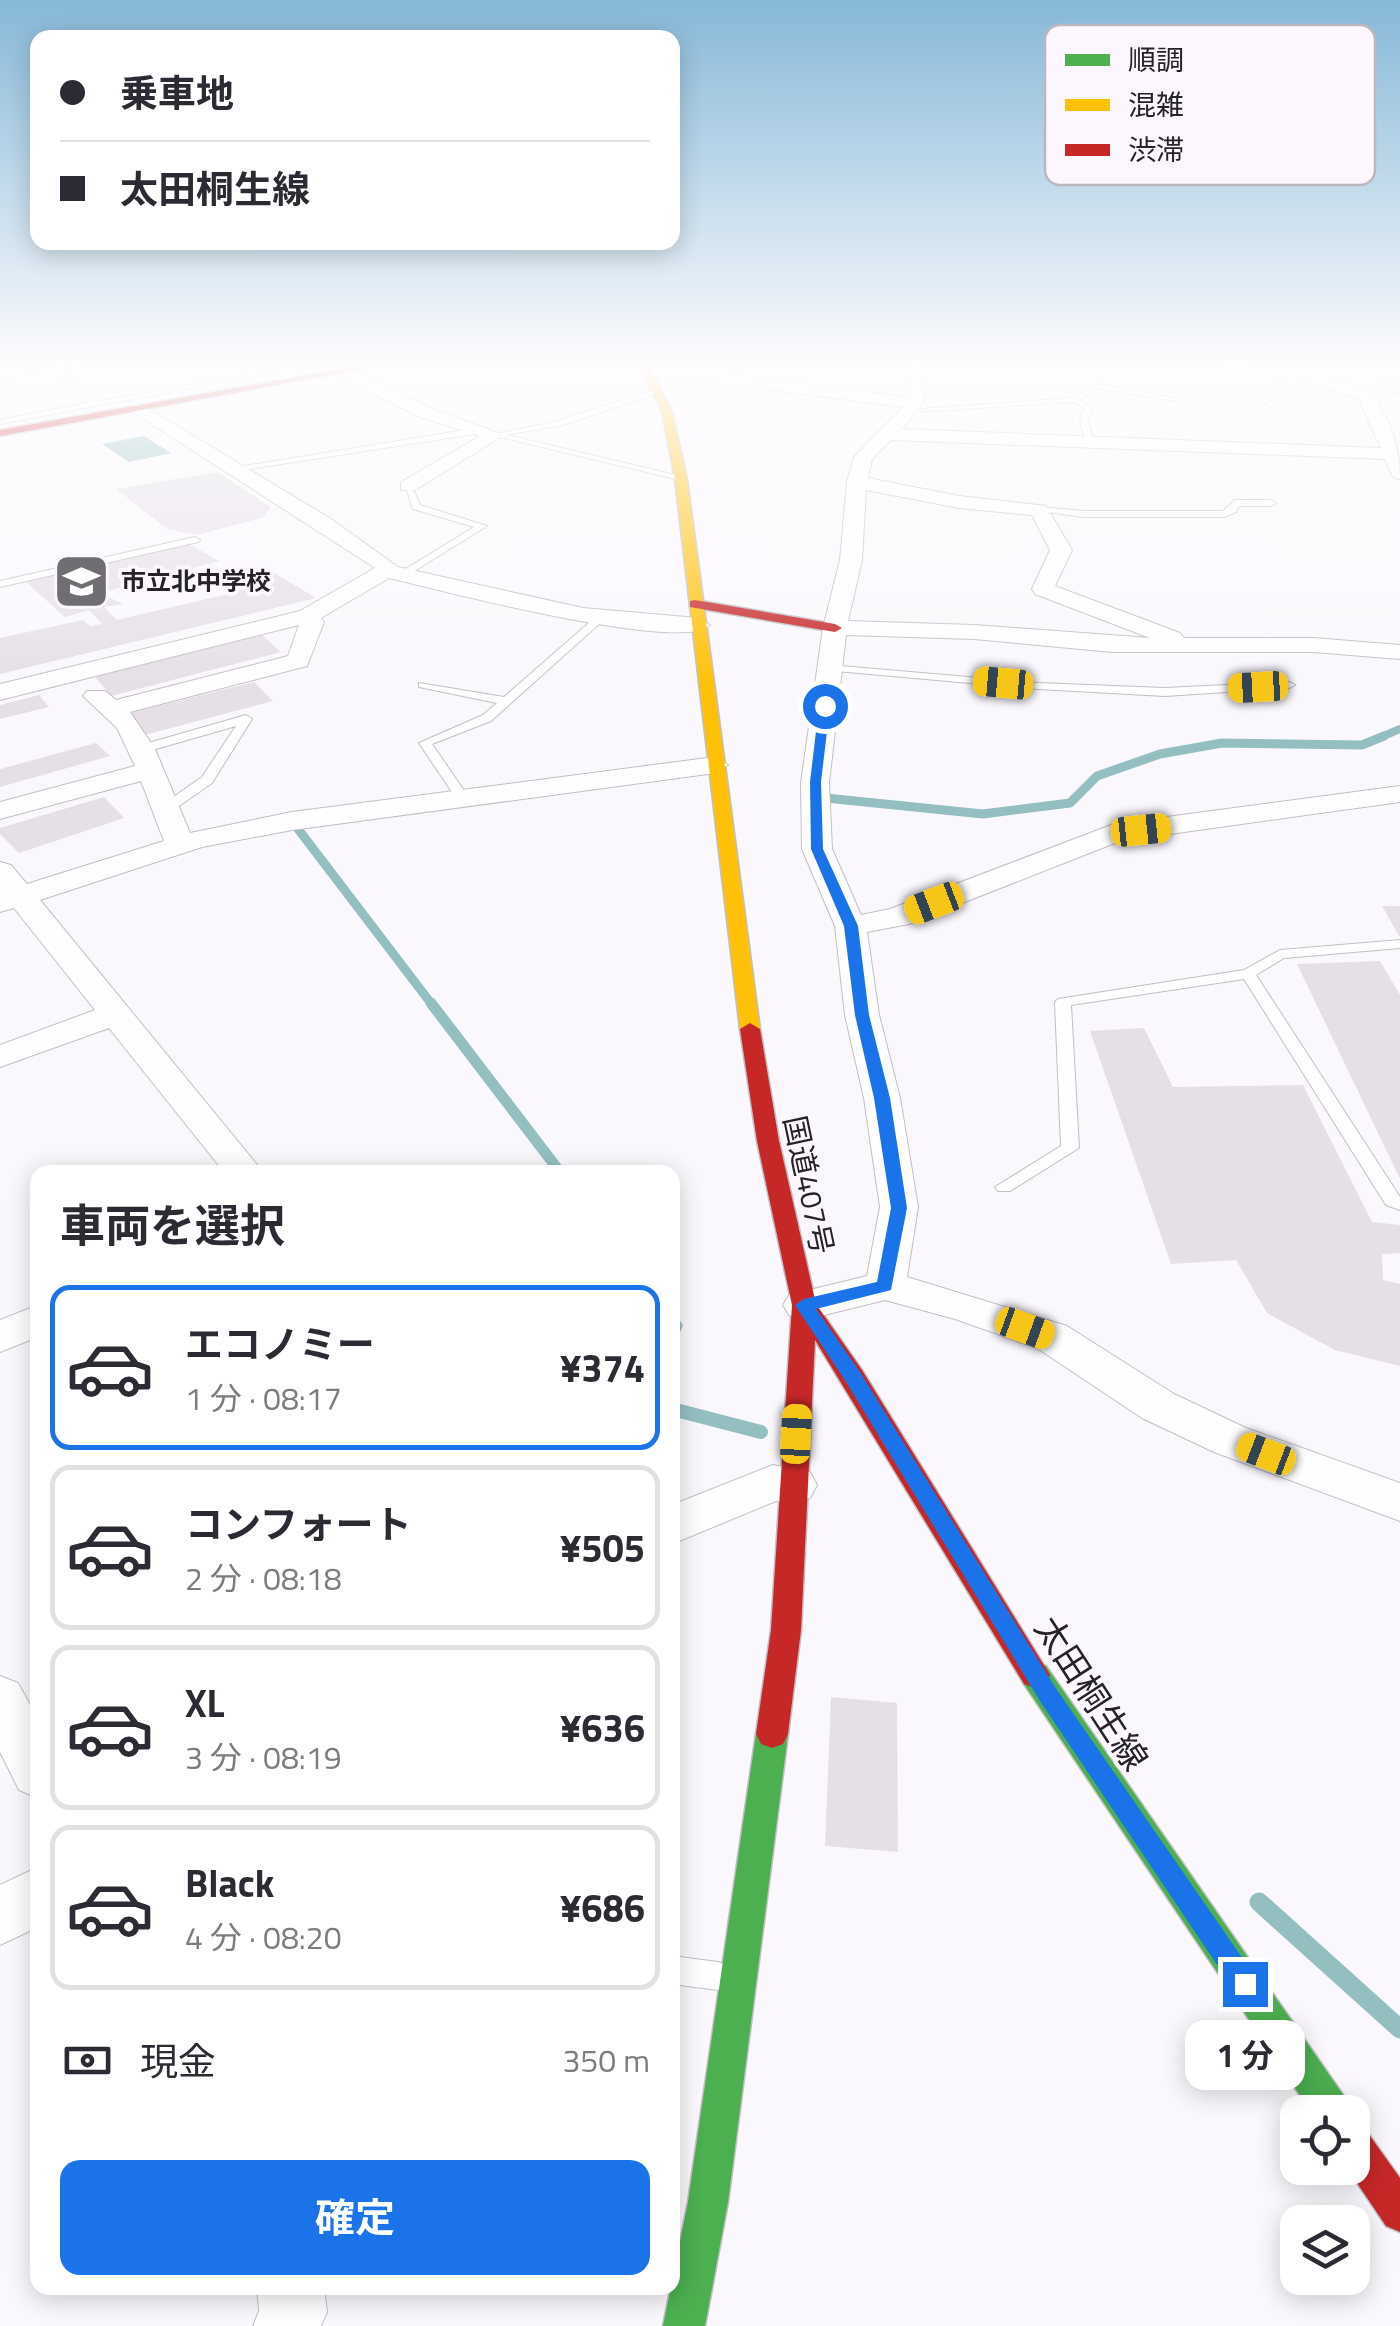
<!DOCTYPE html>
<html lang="ja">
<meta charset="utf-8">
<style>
:root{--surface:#fff;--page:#f2f2f3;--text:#2b2b33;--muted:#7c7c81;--line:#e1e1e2;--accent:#1a73e8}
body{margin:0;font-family:"Titillium Web","Noto Sans JP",sans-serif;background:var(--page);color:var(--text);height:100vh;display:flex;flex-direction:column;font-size:38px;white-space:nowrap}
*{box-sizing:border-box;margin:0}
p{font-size:32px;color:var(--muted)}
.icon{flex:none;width:55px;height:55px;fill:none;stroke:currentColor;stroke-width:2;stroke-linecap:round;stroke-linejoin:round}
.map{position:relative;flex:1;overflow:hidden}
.panel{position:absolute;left:30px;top:1165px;width:650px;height:1130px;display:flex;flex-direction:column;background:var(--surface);border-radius:20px;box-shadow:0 5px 25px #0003}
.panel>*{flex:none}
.top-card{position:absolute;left:30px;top:30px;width:650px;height:220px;border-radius:20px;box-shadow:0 5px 25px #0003;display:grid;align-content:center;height:220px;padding:0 30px;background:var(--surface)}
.controls{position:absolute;left:1280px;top:2095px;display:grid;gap:20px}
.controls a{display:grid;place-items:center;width:90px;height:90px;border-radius:20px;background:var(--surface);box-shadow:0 5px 25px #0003;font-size:50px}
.end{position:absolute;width:45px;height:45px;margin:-22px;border:12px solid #1a73e8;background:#fff;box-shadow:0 0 0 5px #fff}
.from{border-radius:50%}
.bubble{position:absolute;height:70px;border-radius:20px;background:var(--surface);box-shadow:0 5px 25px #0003;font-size:32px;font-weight:700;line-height:70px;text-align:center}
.car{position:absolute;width:30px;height:60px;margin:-30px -15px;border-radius:12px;box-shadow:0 0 8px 2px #0007;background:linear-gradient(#f5c518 24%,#345 0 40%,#f5c518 0 76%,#345 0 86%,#f5c518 0)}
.top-card b{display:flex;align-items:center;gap:35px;height:95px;font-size:38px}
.top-card b+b{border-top:2px solid var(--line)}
.top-card i{width:25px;height:25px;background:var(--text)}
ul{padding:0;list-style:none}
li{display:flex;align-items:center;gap:30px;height:165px;margin:0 20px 15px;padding:0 10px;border:5px solid var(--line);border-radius:20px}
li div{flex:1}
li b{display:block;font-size:38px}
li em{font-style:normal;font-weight:700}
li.on{border-color:var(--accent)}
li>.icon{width:90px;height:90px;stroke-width:1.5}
h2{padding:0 30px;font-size:45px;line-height:120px}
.pay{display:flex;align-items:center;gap:25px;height:110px;padding:0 30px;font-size:38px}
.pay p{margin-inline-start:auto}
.cta{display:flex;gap:20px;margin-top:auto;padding:20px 30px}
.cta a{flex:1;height:115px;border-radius:20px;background:var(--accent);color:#fff;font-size:40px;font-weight:700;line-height:115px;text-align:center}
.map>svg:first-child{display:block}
.water{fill:#94bfc1}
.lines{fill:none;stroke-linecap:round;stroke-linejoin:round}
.stream-far4{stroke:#94bfc1;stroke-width:8}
.stream-far3{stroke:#94bfc1;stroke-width:9}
.stream-far2{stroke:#94bfc1;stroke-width:11}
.stream-far1{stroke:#94bfc1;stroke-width:14}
.stream{stroke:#94bfc1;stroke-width:19}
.building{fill:#e6dfe8}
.lane-casing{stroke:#c2bfc4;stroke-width:2}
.street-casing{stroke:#c2bfc4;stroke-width:2}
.fast-casing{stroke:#c2bfc4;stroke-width:3}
.slow-casing{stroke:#c2bfc4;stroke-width:3}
.jam-casing{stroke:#c2bfc4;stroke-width:3}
.lane{fill:#fefeff;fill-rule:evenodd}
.street{fill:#fefeff;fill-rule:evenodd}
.fast{fill:#4caf50;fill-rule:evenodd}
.slow{fill:#ffc107;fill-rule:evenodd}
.jam{fill:#c62828;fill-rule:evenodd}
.route{fill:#1a73e8}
.labels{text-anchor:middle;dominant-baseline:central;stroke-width:8;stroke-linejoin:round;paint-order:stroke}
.far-poi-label{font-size:25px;font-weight:bold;fill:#262328;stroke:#fcf6ff;text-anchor:start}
.street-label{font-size:30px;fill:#262328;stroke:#fcf6ff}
.near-street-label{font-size:35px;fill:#262328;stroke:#fcf6ff}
.key{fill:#fcf6ff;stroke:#bcb7be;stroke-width:2.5}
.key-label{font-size:28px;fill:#262328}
</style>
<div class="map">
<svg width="1400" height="2326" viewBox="0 0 1400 2326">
<rect width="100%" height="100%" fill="#fbf8fd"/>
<path class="water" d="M144,436L171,453L129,462L102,444Z"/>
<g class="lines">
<path class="stream-far4" d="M1379,738L1400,729"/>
<path class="stream-far3" d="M816,797L983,814L1070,803L1097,776L1160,754L1222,743L1362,745L1384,736
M292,821L433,1006"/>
<path class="stream-far2" d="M431,1003L560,1172
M672,1321L677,1326L672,1336"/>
<path class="stream-far1" d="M672,1409L761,1432"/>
<path class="stream" d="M1259,1902L1400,2029"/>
</g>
<path class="building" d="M494,361H526L532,366L503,370Z
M1382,376L1400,379V397L1376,391Z
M217,472L271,507L264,517L197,535L167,529L116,489Z
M189,544L219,561L100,593L123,604L104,607L117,620L236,592L222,581L268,569L316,598L0,674V638L83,620L90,626L102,624L89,610L65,617L26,582Z
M261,634L281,652L111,696L95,677Z
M254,682L273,701L137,737L122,715Z
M39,695L49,707L0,719V705Z
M96,743L110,756L0,787V769Z
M104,797L124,818L19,853L0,834V828Z
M1382,906H1400V938Z
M1380,961L1400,995V1179L1297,964Z
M1144,1028L1173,1087L1303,1085L1372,1222L1400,1225V1253L1382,1254L1383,1280L1400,1284V1366L1335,1350L1267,1313L1236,1260L1171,1264L1090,1031Z
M831,1697L897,1703L898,1852L825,1846Z"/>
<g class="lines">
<defs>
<path id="lane" d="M104,361H122L63,370L96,402L320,361H334L0,424V420L88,403L55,371L0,378V374L51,367L48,364L52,362L59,366Z
M760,361H773L748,367L744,365Z
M1296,374L1303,376L1267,403H1261V399Z
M1097,384L1179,399L1175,401L1098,389L1080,400L1092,407L1088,422L1094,442L1090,445L1086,442L1080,422L1084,408L1073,402L911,412L907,410L1072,398Z
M659,388L662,392L563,425L507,435L684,477V481L491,435L558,421Z
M478,428L481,433L236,471L232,468Z
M405,484H411L420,505L487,526L403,578L399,577V573L474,527L413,509Z
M1235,500H1271L1276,503L1271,506H1239L1236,512L1224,517H1083L1034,510L1039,507L1083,511H1223Z
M195,537L200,540L198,542L0,587V581Z
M599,614L608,616L491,721L432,744L469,798L463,802L458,801L419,743L483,715L497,703L419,687V683L504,697Z
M829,665L1038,683L1165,688L1289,682L1295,685L1289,688L1165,696L1038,689L825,670L823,668Z
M246,715L252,719L212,783L169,813H159V807L202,777L236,726L142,753L136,749L138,746Z
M1400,940V948L1284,958L1256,975L1400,1197V1210L1386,1205L1244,979L1071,1005L1079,1148L1010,1191H998L995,1187L1061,1146L1055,1002L1058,999L1244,970L1280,950Z
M672,1956L718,1962L728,1966L732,1976L728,1986L718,1990L672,1984Z"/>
<path id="street" d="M911,361H927L923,403L902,429L1381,448L1358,398L1289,378L1207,366L1199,361C1260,361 1313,374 1371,391C1390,421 1400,444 1400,479L1393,477L1385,459L891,440L872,459L868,478L959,496L1046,506L1072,550L1055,586L1180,633L1184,638H1313L1400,645V659L1313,652H1113L974,639L846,635L829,783L832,849L861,915L890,909L1114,824L1400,786V802L1120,841L909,924L867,932L879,1015L900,1098L918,1207L907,1277L1067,1326L1174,1394L1246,1428L1400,1483V1521L1214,1452L1142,1418L1037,1348L955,1319L885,1300L804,1320L789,1315L783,1305L789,1295L867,1276L880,1207L864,1098L845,1015L835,926L802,849L801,783L823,628L840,560L847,482L854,457L903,407L647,374L639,369L647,364L905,397ZM866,490L959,508L1032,515L1050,550L1032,589L1035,594L1150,638L974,625L848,621L862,560Z
M335,368H347L432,409L504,435L415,490H401V482L480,436L420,417L335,374Z
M139,403L331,519L398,567L583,608L698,618L710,625C682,654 436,589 389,578L321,618L324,622L307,666L130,712L155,749L190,833L292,812L715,757L728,765L715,773L292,830L202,847L40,900L263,1172H224L109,1028L0,1067V1045L95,1010L14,908L0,912V862L11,865L27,884L164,841L141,781L0,819V802L135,766L117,728L83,696L87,691H105L116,700L288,656L299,625L0,700V684L300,611L375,568L133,412L130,408Z
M38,1305V1337L0,1352V1320Z
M773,1465L810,1472L817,1485L810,1498L794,1503L776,1501L672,1544V1505Z
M0,1676L18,1683L38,1719V1798L19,1790L0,1752Z
M38,1867V1927L0,1945V1885Z
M257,2288H324L327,2312L321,2326H253L259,2311Z"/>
<path id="fast" d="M1035,1662L1046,1666L1346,2099L1352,2112H1311L1024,1684L1020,1675L1024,1666Z
M772,1720L783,1724L788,1734L728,2202L705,2326H663L688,2202L756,1734L761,1724Z"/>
<path id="slow" d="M637,361H647L672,412L687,479L760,1029L750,1035L740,1029L675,479L662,412Z"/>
<path id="jam" d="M387,361H406L0,436V430Z
M695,600L835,624L842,628L835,632L690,607V601Z
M750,1023L760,1029L779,1141L816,1304L862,1370L1050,1675L1046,1684L1035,1688L1024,1684L815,1340L801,1630L788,1734L783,1744L772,1748L761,1744L756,1734L771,1630L792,1305L757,1141L740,1029Z
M1352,2123L1365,2129L1400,2178V2232L1386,2226L1347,2168H1352Z"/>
</defs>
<use href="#lane" class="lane-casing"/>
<use href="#street" class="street-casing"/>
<use href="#fast" class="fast-casing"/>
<use href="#slow" class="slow-casing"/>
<use href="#jam" class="jam-casing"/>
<use href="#lane" class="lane"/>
<use href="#street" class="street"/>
<use href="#fast" class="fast"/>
<use href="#slow" class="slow"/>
<use href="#jam" class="jam"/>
</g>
<linearGradient id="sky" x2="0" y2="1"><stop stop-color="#86b8d8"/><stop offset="0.53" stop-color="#fdfcfe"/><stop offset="1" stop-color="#fdfcfe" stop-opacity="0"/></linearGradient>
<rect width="1400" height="686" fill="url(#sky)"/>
<path class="route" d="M825,703L830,706L821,782L823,849L858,926L869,1015L890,1098L907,1208L891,1290L816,1309L860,1372L1055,1687L1254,1975L1258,1984L1254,1993L1245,1997L1236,1993L1040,1701L846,1382L795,1305L804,1299L877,1282L891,1208L874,1098L855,1015L844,926L811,849L810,782L819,706Z"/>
<defs>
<symbol id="school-square" viewBox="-11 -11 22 22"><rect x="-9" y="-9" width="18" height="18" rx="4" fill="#716e73" stroke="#fcf6ff"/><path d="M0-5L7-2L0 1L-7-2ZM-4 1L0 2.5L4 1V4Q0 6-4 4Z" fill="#fff"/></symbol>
</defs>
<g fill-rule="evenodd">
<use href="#school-square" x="50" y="550" width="63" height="63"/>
</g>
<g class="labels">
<g class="far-poi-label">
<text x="121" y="581">市立北中学校</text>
</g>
<g class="street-label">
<text transform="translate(809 1185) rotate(78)">国道407号</text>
</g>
<g class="near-street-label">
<text transform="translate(1092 1693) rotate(57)">太田桐生線</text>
</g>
</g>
<rect x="1045" y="25" width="330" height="160" rx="15" class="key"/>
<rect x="1065" y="54" width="45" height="12" fill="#4caf50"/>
<rect x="1065" y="99" width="45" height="12" fill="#ffc107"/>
<rect x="1065" y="144" width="45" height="12" fill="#c62828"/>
<g class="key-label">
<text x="1128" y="70">順調</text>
<text x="1128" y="115">混雑</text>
<text x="1128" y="160">渋滞</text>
</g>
</svg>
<div class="controls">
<a><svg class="icon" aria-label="locate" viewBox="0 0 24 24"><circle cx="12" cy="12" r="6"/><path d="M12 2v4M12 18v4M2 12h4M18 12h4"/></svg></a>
<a><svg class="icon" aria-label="layers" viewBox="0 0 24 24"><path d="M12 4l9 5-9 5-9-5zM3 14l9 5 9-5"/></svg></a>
</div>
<i class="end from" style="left:825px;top:706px"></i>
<i class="end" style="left:1245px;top:1984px"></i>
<div class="bubble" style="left:1185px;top:2020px;width:120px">1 分</div>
<i class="car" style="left:1003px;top:683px;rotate:275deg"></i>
<i class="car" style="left:1258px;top:687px;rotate:267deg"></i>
<i class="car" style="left:1141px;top:830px;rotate:84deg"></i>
<i class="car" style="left:934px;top:903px;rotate:249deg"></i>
<i class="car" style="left:1025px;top:1328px;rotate:110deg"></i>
<i class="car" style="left:796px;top:1434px;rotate:3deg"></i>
<i class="car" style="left:1266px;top:1454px;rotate:291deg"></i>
<div class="top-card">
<b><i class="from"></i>乗車地</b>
<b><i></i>太田桐生線</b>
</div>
<section class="panel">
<h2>車両を選択</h2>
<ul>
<li class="on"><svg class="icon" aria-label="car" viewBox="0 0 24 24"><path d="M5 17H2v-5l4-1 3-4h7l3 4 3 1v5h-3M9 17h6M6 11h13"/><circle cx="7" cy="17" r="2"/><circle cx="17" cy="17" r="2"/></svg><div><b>エコノミー</b><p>1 分 · 08:17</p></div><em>¥374</em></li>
<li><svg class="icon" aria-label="car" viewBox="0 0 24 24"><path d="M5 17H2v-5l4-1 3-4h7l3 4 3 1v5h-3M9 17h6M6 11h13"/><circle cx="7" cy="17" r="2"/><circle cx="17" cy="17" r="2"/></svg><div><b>コンフォート</b><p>2 分 · 08:18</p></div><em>¥505</em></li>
<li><svg class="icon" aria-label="car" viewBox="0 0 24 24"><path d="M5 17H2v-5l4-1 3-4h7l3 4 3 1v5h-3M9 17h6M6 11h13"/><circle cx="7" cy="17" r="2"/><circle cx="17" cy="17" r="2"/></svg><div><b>XL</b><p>3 分 · 08:19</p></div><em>¥636</em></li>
<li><svg class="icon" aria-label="car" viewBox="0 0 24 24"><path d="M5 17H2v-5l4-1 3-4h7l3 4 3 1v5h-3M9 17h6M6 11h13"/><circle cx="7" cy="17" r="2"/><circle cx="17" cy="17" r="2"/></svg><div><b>Black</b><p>4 分 · 08:20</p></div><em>¥686</em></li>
</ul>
<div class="pay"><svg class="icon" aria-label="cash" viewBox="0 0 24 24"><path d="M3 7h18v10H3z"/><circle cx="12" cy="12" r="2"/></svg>現金<p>350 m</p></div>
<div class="cta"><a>確定</a></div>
</section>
</div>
